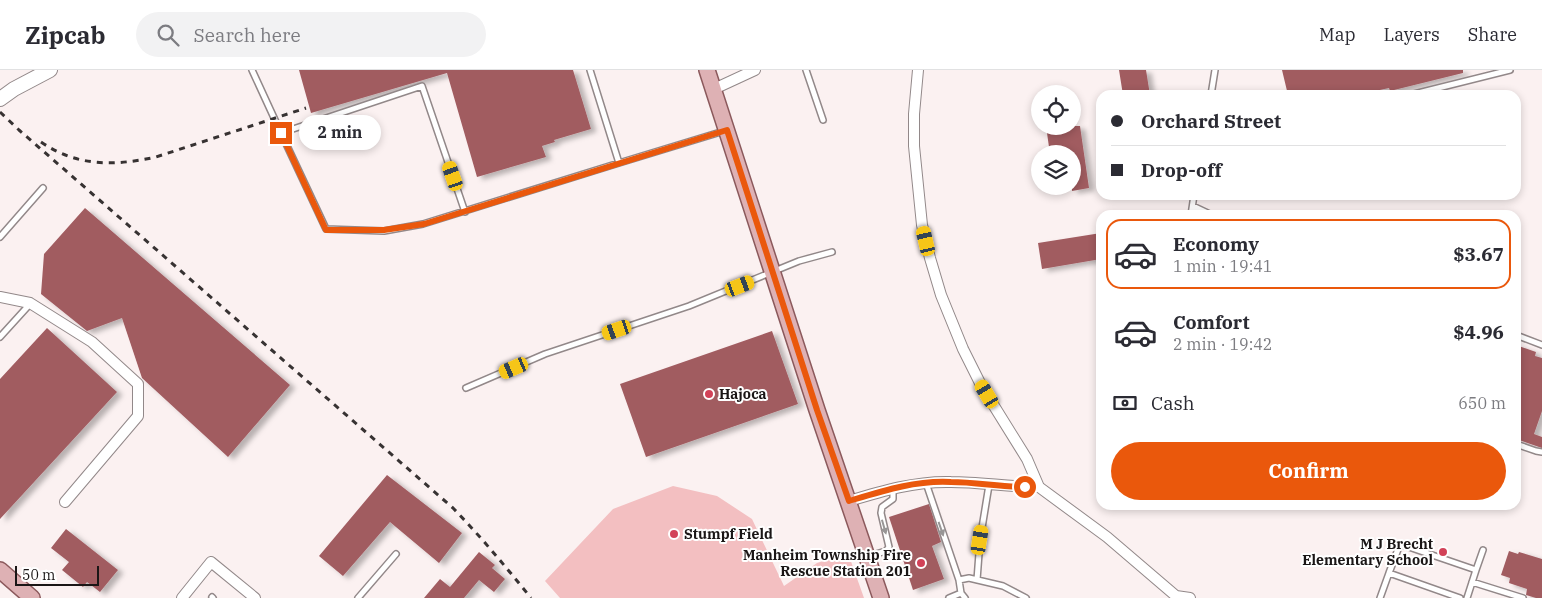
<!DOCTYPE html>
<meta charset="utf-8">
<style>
:root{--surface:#fff;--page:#f2f2f3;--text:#2b2b33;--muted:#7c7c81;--line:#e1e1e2;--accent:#ea580c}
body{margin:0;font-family:"IBM Plex Serif",serif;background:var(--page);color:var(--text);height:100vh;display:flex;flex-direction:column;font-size:19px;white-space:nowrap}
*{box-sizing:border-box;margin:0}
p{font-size:16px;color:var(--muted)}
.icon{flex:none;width:28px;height:28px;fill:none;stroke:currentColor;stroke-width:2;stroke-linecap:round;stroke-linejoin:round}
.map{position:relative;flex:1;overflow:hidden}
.panel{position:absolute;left:1096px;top:140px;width:425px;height:300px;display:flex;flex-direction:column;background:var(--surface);border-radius:15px;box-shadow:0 2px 8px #0003}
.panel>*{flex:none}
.banner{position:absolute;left:1096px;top:20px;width:425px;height:110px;border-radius:15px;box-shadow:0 2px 8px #0003;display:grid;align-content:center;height:110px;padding:0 15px;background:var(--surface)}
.controls{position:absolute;left:1031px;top:15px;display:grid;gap:10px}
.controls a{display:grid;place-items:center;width:50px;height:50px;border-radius:50%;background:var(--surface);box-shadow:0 2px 8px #0003;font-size:25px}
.scale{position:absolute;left:15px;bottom:12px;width:84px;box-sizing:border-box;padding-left:5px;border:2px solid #1a1616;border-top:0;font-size:14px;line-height:18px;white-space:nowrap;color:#1a1616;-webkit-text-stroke:4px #fff;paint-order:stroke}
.end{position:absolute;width:22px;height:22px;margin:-11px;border:6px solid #ea580c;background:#fff;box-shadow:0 0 0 2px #fff}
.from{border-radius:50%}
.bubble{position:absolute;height:35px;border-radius:18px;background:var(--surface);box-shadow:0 2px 8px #0003;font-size:16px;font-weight:700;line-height:35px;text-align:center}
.car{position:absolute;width:15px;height:30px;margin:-15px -8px;border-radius:6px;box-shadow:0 0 4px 1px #0007;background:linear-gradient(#f5c518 24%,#345 0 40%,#f5c518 0 76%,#345 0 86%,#f5c518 0)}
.banner b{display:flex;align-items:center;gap:18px;height:48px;font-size:19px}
.banner b+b{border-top:1px solid var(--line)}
.banner i{width:12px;height:12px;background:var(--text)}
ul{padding:9px 0 0;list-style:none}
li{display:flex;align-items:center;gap:15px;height:70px;margin:0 10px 8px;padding:0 5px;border:2px solid transparent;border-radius:15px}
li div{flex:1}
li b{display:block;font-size:19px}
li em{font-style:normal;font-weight:700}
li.current{border-color:var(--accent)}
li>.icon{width:45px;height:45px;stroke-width:1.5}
.pay{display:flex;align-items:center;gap:12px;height:55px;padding:0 15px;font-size:19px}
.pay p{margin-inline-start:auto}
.cta{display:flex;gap:10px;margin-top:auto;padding:10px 15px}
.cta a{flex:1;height:58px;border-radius:30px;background:var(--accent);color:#fff;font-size:20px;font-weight:700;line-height:58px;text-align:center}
header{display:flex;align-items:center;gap:30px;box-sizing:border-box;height:70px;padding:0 25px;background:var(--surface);border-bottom:1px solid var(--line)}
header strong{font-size:24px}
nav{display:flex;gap:28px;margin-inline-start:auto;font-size:18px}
.search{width:350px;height:45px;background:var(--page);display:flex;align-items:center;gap:12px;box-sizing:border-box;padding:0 18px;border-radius:28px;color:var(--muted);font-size:19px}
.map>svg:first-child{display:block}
.green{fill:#f3bfc1}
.building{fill:#a15c61;filter:url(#shadow)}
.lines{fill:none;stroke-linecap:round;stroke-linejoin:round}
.lane-casing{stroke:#928889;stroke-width:8}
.street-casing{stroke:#928889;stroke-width:12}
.secondary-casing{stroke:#928889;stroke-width:16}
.primary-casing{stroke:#8b595c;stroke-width:18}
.lane{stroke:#fff;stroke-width:5}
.street{stroke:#fff;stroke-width:10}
.secondary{stroke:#fff;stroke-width:14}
.primary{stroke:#deb1b4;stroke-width:15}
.rail{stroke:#373232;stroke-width:3;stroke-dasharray:6 6;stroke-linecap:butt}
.oneway{fill:#989696}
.route{stroke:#ea580c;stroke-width:6}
.poi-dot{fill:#d24258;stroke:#fff;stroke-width:2}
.labels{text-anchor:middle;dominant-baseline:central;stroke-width:4;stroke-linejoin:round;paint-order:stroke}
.poi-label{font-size:14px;font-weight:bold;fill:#1a1616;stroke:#fff;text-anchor:start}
</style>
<header>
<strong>Zipcab</strong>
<div class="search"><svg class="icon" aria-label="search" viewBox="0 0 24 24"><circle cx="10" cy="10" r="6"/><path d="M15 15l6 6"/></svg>Search here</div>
<nav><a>Map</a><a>Layers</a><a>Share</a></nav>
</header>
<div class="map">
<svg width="1542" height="528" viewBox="0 0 1542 528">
<defs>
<filter id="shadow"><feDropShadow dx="5.5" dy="3" stdDeviation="2.5" flood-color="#0004"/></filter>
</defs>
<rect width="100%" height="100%" fill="#fbf1f1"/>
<path class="green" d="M673,416L717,426L752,449L784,516L817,493L848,483L864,528H560L545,511L613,439Z"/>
<path class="building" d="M299,0H573L591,59L554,70L555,72L542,76L546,87L477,107L447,3L311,43Z
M1119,0H1146L1150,25H1123Z
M1282,0H1463V3L1390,21L1389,18L1366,23L1367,25H1288Z
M1046,56H1080L1089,118L1072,121V84H1050Z
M85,138L290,315L228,387L142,308L122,248L87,261L41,224L44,184Z
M1101,163V189L1042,199L1038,173Z
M47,258L117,322L0,449V309Z
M772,261L798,334L646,387L620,314Z
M1516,275L1536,282L1535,286L1542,288V341L1534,364L1542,367V378L1516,369Z
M387,405L462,463L439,493L390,452L343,506L319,486Z
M929,434L941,472L932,476L944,509L913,520L889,447Z
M66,459L118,500L100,522L87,512L83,517L62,500L69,492L51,478Z
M1509,481L1518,484L1519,482L1542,489V528H1536L1526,525L1527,519L1509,513L1510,508L1501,505Z
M479,482L495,495L492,498L505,509L494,522L479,510L464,528H424L440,509L450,517Z"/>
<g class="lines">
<defs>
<path id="lane" d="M252,0L281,63
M590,0L619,93L724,61
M806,0L823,50
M1211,25L1215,0
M1410,25L1510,0
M1193,136L1212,145
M465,142L422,16L281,63L326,159L384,161L423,154L619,93
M1191,145L1194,125
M0,167L43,118
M1516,265L1542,275
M0,267L30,234
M466,318L545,284L689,236L799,191L832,182
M1516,374L1536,381L1542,382
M926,413L959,510
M869,486L886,481L889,477L881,443L882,437L893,429V418
M977,510L980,470L989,415
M1472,512L1523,528
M212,527L213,528
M358,528L396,484
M949,528L961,523
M965,528L961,523L959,510L969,508L1003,516L1026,528
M1380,528L1389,503
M1460,528L1389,503L1400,474L1476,500L1483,480
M1467,528L1476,500"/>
<path id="street" d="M918,0L914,44V76L922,155L930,188L941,225L963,279L981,315L1027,389L1039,417L1107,467L1176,526L1190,528
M714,19L755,0
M0,227L30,233L92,272L138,314V346L65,432
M849,431C882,421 915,411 951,412C980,412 1010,417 1039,417
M182,528L211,492L255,528"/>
<path id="secondary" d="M0,29L14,19L50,0"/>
<path id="primary" d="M707,0L817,340L881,528
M0,500L32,528"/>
</defs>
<use href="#lane" class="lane-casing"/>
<use href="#street" class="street-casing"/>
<use href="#secondary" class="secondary-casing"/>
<use href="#primary" class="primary-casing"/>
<use href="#lane" class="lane"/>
<use href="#street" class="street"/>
<use href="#secondary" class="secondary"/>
<use href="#primary" class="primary"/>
<path class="rail" d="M0,42L19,60L453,438C481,467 506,497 531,528
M41,72C77,97 115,96 156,87L306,38"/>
</g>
<defs><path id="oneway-solid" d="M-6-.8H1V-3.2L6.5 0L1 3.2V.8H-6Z" transform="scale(1.25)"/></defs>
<g class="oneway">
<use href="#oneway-solid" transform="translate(884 457) rotate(74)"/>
<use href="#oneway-solid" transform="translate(941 459) rotate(71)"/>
</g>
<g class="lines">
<path class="route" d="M281,63L326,160H384L424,154L727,60L817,340L849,431C882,421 916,410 951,412C976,412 1000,417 1025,417"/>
</g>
<g class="poi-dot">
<circle cx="709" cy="324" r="5"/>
<circle cx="674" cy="464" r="5"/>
<circle cx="1443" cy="482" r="5"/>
<circle cx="921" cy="493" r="5"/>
</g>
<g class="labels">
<g class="poi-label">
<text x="719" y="324">Hajoca</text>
<text x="684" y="464">Stumpf Field</text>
<text x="1433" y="474" text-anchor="end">M J Brecht<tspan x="1433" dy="16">Elementary School</tspan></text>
<text x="911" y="485" text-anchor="end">Manheim Township Fire<tspan x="911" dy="16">Rescue Station 201</tspan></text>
</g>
</g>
</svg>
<div class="controls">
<a><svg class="icon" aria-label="locate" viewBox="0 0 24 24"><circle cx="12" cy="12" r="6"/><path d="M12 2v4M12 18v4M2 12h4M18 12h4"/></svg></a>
<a><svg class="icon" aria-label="layers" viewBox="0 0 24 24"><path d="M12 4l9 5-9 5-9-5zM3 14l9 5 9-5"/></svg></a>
</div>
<div class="scale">50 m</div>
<i class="end from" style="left:1025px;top:417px"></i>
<i class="end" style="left:281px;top:63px"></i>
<div class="bubble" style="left:299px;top:45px;width:82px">2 min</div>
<i class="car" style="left:453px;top:106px;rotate:341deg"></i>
<i class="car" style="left:926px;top:171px;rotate:347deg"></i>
<i class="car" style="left:740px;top:216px;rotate:69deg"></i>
<i class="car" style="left:617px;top:260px;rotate:251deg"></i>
<i class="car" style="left:514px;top:298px;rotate:247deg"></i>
<i class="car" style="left:987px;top:324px;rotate:329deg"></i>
<i class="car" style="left:980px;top:470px;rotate:9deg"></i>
<div class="banner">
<b><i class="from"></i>Orchard Street</b>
<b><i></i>Drop-off</b>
</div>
<section class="panel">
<ul>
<li class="current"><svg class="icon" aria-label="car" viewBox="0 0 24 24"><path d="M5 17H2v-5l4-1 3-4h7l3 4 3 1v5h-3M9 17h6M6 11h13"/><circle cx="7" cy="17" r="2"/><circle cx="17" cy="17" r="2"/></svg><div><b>Economy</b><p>1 min · 19:41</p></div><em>$3.67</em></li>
<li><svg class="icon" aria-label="car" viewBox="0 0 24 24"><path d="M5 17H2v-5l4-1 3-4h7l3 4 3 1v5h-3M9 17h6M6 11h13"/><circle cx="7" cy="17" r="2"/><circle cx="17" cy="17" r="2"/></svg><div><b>Comfort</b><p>2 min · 19:42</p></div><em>$4.96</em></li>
</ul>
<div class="pay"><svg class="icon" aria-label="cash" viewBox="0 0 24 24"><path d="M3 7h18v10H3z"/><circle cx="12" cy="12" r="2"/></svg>Cash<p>650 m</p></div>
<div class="cta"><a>Confirm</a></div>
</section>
</div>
